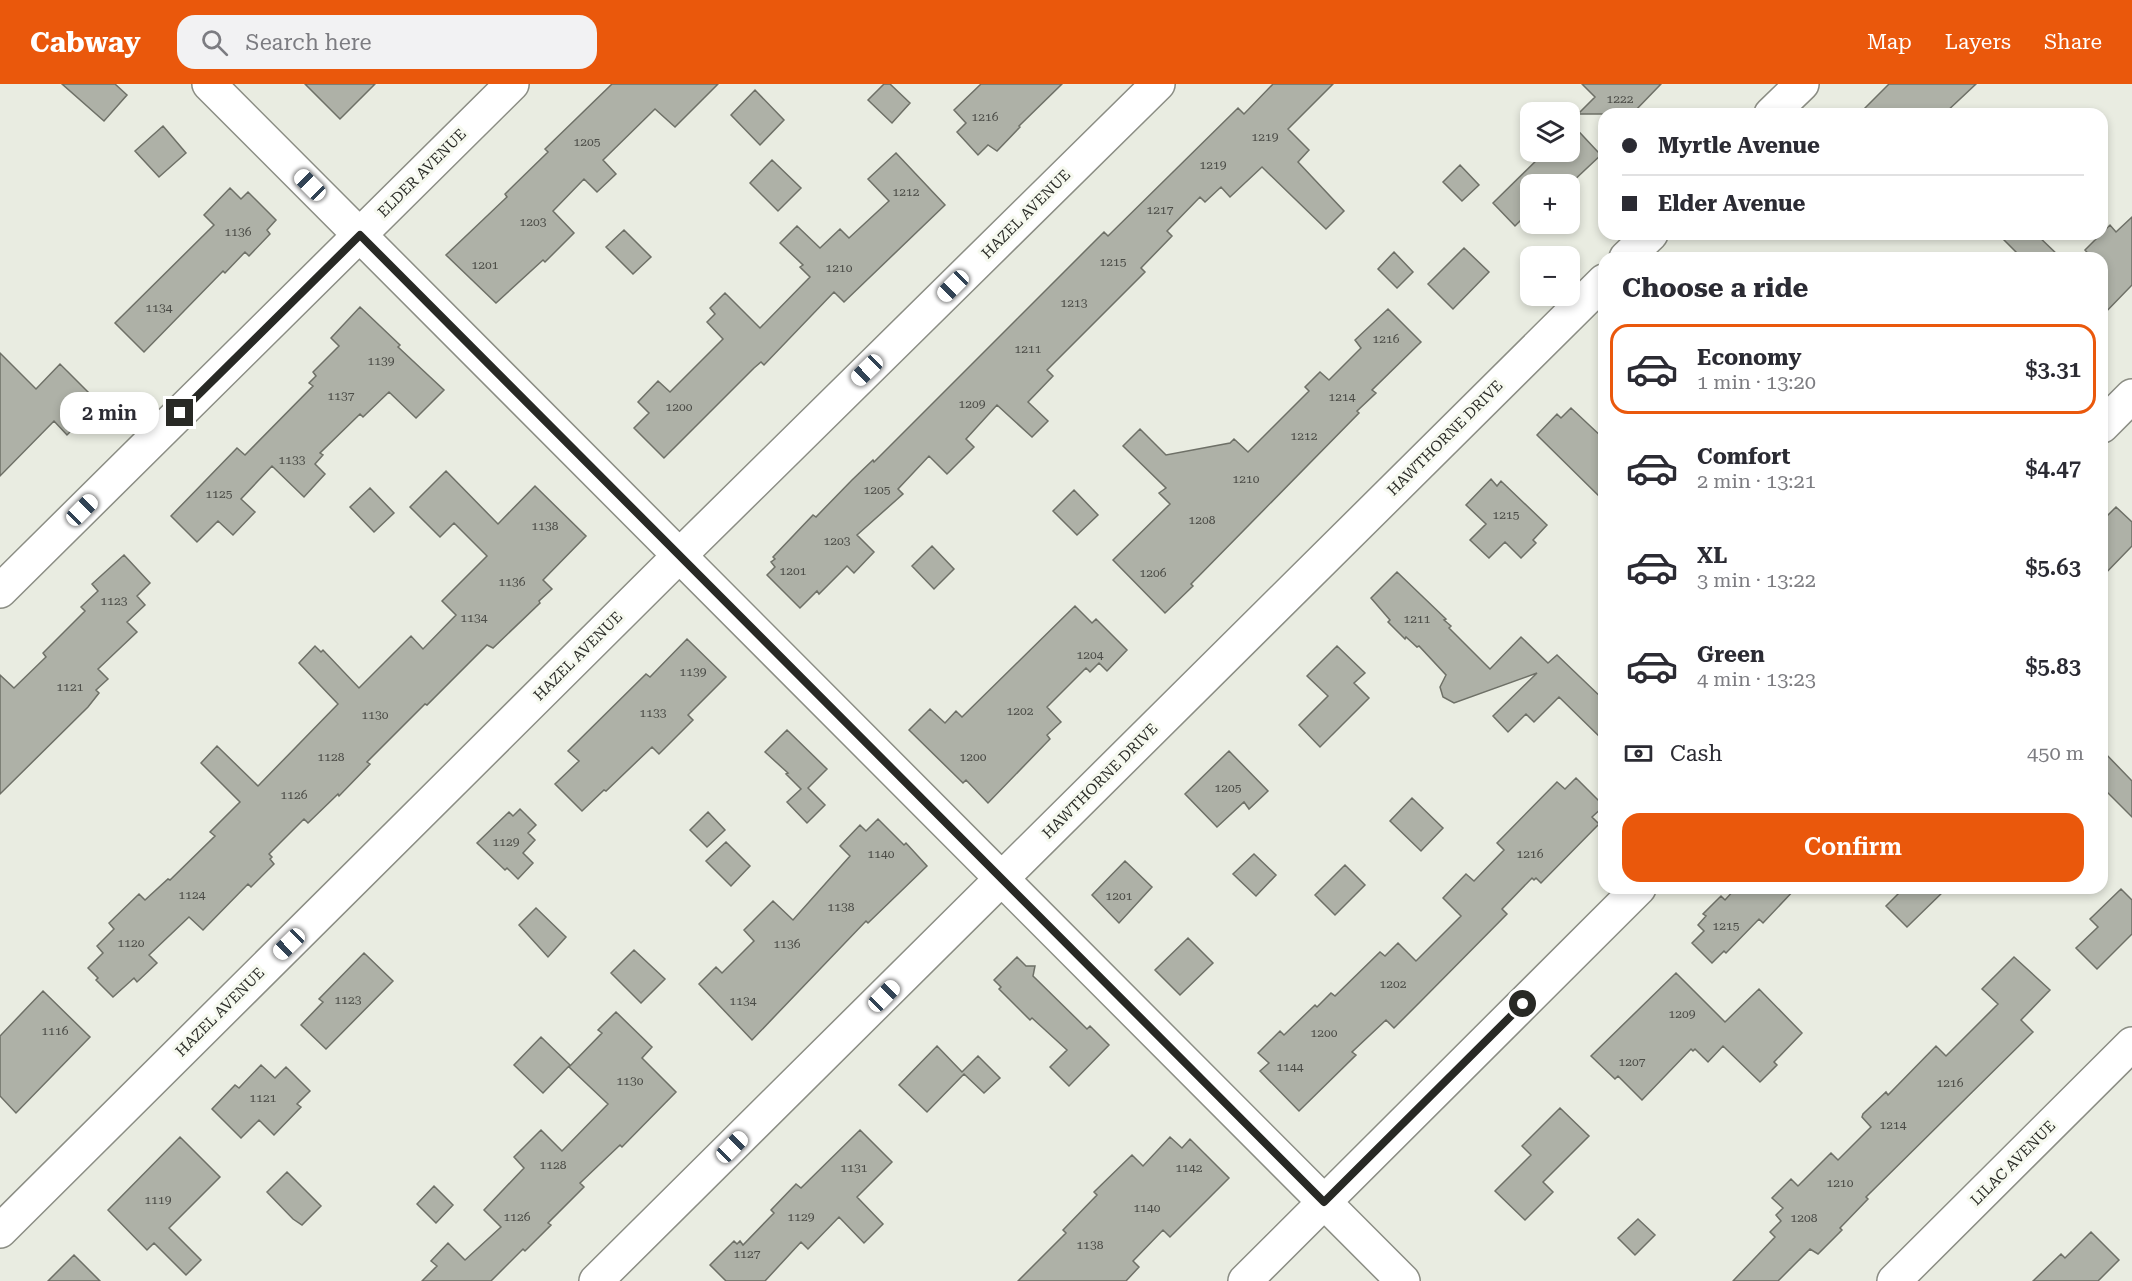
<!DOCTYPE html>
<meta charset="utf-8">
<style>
:root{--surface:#fff;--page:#f2f2f3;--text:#2b2b33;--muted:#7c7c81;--line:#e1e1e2;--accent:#ea580c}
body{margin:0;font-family:"Roboto Serif",serif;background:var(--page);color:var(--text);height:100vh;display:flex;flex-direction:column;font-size:22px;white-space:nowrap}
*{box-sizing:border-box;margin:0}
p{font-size:20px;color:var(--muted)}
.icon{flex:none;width:33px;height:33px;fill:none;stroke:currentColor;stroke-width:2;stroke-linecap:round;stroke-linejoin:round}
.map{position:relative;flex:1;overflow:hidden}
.panel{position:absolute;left:1598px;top:168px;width:510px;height:642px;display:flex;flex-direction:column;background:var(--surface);border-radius:18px;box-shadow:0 3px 9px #0003}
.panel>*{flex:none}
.banner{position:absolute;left:1598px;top:24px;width:510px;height:132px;border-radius:18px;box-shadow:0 3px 9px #0003;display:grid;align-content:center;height:132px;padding:0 24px;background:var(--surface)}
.fabs{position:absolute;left:1520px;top:18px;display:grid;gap:12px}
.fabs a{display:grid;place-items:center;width:60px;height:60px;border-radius:12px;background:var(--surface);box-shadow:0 3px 9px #0003;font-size:30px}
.end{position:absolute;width:27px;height:27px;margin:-14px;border:8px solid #282925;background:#fff;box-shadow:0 0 0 3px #fff}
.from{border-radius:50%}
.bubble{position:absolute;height:42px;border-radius:18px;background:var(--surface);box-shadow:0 3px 9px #0003;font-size:20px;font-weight:600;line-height:42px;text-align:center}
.car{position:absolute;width:18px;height:36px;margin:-18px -9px;border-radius:8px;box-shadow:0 0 4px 2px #0007;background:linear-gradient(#fff 24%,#345 0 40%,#fff 0 76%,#345 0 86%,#fff 0)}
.banner b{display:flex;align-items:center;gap:21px;height:57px;font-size:22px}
.banner b+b{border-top:2px solid var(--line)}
.banner i{width:15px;height:15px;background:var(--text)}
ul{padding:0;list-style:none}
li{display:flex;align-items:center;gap:18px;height:90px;margin:0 12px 9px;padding:0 12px;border:3px solid transparent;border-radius:18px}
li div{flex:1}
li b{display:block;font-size:22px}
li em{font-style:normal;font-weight:600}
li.active{border-color:var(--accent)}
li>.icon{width:54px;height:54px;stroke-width:1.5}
h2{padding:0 24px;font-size:27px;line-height:72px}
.pay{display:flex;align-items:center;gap:15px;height:66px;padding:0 24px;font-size:22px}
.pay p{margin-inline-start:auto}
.cta{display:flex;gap:12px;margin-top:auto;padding:12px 24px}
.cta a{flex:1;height:69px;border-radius:18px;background:var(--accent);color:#fff;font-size:24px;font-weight:600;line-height:69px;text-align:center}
header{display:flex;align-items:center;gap:36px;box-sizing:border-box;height:84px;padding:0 30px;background:var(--accent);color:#fff}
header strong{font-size:28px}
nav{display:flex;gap:33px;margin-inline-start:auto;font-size:21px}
.search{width:420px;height:54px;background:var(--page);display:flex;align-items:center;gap:15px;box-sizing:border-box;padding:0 21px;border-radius:18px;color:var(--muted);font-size:22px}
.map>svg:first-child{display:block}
.building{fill:#aeb1a7;stroke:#6e7067;stroke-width:1.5}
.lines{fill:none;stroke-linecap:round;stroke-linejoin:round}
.minor-casing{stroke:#8b8d84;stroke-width:36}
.minor{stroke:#fff;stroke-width:33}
.route{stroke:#282925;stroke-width:8}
.labels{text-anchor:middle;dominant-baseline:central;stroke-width:6;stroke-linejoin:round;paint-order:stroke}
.number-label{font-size:12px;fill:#4a4b46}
.street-label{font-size:15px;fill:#282925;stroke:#f6f9ef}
</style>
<header>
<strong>Cabway</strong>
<div class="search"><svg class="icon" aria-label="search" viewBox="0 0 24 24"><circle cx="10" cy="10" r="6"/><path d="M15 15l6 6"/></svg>Search here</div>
<nav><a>Map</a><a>Layers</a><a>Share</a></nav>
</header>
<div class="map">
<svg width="2132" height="1197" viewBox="0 0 2132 1197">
<rect width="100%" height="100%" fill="#e9ece1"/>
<path class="building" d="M62,0H115L127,11L104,37Z
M305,0H375L340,35Z
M612,0H718L675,43L655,25L603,76L616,90L597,108L584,95L553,127L574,149L545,178L543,176L496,219L446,171L507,113L505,110L548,68L545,65Z
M884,0H890L910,19L892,39L868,16Z
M981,0H1062L1019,42L1020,43L997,67L988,61L978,71L957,48L966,39L954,26Z
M1273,0H1333L1288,45L1309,66L1298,78L1344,127L1326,145L1262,83L1230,113L1221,103L1205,118L1200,113L1167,147L1172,152L1141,184L1145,188L1047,286L1053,292L1028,318L1048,337L1032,353L997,321L966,355L974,363L947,390L929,372L898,405L903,410L857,451L874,468L854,489L847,482L819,510L817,507L800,524L767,491L775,483L771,478L775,475L773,473L813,431L816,433L852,396L873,376L874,378L1104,148L1108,152L1238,24L1244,30Z
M1582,0H1661L1632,30H1578L1595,13Z
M1889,0H1976L1944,30H1859Z
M755,6L784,36L760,61L731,31Z
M1569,37L1598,68H1604L1569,101L1530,100L1531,140L1529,142L1522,135L1515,142L1493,119L1545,68H1569Z
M163,42L186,69L159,93L135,67Z
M896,69L945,121L844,218L834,208L764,281L761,278L754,284L664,374L634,344L649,329L638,318L658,297L670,308L723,255L707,238L715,230L710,224L725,209L760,244L810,193L800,183L803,181L780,159L797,142L820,164L840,145L849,154L889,117L868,95Z
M772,76L801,104L778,127L750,99Z
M1460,81L1479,101L1462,117L1443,98Z
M230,104L241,115L248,108L276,136L267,146L270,150L249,172L245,168L225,189L223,187L144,268L115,239L214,141L204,131Z
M2132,133V201L2102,232V174H2092L2085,166L2110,141L2116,148Z
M624,146L651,173L633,190L606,163Z
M1998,150H2036L2061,174H2022Z
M1464,164L1489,188L1453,225L1428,200Z
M1394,168L1413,188L1397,204L1378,185Z
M360,223L400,261L398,263L444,306L416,334L389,308L363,333L360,330L320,369L323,371L315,380L325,390L304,413L272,382L241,415L255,428L233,451L218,437L197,458L171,432L237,364L245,371L313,302L309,299L316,292L313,288L339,262L331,254Z
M1388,225L1421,258L1372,306L1376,309L1357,327L1359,329L1191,500L1193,502L1165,529L1113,476L1170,420L1159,409L1166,404L1123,362L1140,345L1166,371L1230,359L1234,355L1248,368L1309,307L1305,303L1320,288L1329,296L1361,264L1355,256Z
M0,269L36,305L60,280L99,319L67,351L54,337L0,392Z
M1571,324L1604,355V417L1537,351L1557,330L1561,334Z
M446,387L498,440L535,402L586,452L543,496L552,505L539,517L540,519L493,564L487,561L427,621L425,620L367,678L370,680L339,712L338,710L308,739L304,735L269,770L272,773L270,775L274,780L251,803L248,800L203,846L189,833L149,871L157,879L137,898L134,894L113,913L96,896L98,894L88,884L103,869L97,862L114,845L109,839L139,810L145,816L168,795L170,796L215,752L210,748L240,718L201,679L217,662L258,702L338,620L299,579L315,562L321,568L323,566L359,604L411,552L423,565L456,531L442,517L487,472L454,439L440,453L410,423Z
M1491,395L1497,402L1501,397L1547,441L1533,456L1536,459L1521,474L1505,458L1489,474L1470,456L1486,440L1466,421Z
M370,404L394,429L374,448L350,423Z
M1074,406L1098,431L1077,451L1053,427Z
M2116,423L2132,438V462L2102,493V437Z
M932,462L954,485L934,505L912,482Z
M124,471L150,499L137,512L145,521L127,538L137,548L98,585L108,595L96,606L99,609L88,623L0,710V591L14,604L46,573L43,569L85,527L81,523L98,507L92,500Z
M1397,488L1446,535L1444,536L1451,542L1449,544L1490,585L1521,553L1548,579L1557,571L1604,616V657L1559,613L1534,638L1526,630L1508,648L1493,632L1537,589L1454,619L1443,613L1440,603L1446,591L1419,562L1417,563L1406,553L1405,555L1388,538L1390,536L1371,514Z
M1075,522L1092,539L1096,535L1127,566L1107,587L1099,579L1090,588L1086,584L1047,623L1061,638L1047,651L1050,655L988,719L966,696L963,699L909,646L930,625L945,639L956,627L962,633Z
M687,555L726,593L688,631L693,636L659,670L652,663L606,707L604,706L582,727L555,700L579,677L568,667L646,590L650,593Z
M1337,562L1365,589L1354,599L1369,614L1320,663L1299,641L1328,612L1307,592Z
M787,646L827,685L808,704L825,721L807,739L787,718L801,705L786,690L788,689L765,668Z
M2102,666L2132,697V733L2102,703Z
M1229,667L1268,707L1249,725L1244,718L1217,743L1185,710Z
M1576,694L1604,722L1592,733L1599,740L1541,799L1536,794L1534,796L1532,794L1502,825L1507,830L1420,918L1394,944L1386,936L1352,968L1356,971L1299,1027L1260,987L1269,979L1258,969L1280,947L1284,951L1315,921L1317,923L1331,909L1335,912L1380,868L1385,872L1398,859L1416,877L1461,832L1443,814L1466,790L1474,797L1504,766L1497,759L1557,698L1565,705Z
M1412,714L1443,744L1421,767L1390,737Z
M520,725L536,741L528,749L535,756L523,769L533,779L518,795L507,784L505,786L477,759L509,728L513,732Z
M708,728L725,746L707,763L690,746Z
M878,735L904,761L906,759L927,782L868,839L866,837L752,956L699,900L716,883L722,889L754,857L744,846L773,817L793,836L850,772L840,762L860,741L866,747Z
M726,758L750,782L731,802L706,777Z
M1254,770L1276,791L1256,812L1233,790Z
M1125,777L1152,803L1119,839L1092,811Z
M1345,781L1365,801L1335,831L1315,811Z
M1736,804H1796L1763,839L1759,835L1726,869L1724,867L1712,879L1692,859L1704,847L1698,841L1706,832L1703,830L1721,812L1725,816Z
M1904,804H1947L1907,843L1886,822Z
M2121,805L2132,816V850L2097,885L2076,864L2098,843L2090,835Z
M536,824L566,853L548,873L519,841Z
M1188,854L1213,879L1180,911L1155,886Z
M634,866L665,895L641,919L611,889Z
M364,869L393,897L326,965L301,941L323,918L319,915Z
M1017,873L1026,882H1035L1033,892L1087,945L1090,942L1109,961L1069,1002L1050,983L1067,966L1032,934L1030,936L999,905L1001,903L994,896Z
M2014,873L2050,906L2021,936L2033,948L1866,1113L1868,1115L1840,1144L1842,1146L1818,1170L1810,1165L1778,1197H1733L1775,1153L1770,1148L1781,1137L1776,1131L1783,1124L1772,1114L1791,1095L1798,1102L1831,1069L1838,1076L1871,1043L1862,1033L1863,1030L1886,1008L1888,1011L1936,962L1946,972L1998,920L1982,905Z
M1676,889L1725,938L1759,905L1802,949L1774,978L1777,981L1760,998L1723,962L1708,978L1695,965L1693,967L1691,965L1642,1016L1618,992L1615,995L1591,972Z
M43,907L90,953L16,1029L0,1012V952Z
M616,928L652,963L642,974L676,1008L622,1063L620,1061L580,1099L584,1103L548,1139L551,1141L525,1167L523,1165L491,1197H422L437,1182L431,1177L448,1159L465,1176L501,1143L484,1126L524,1084L514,1073L541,1046L562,1067L608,1020L569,983L602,949L598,946Z
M541,953L570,981L543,1009L514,981Z
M937,962L962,988L978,972L1000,994L984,1009L964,990L927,1028L899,1001Z
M261,981L275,994L286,983L310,1007L297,1020L301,1023L274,1051L259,1036L241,1054L212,1025L235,1001L239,1004Z
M1560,1024L1589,1052L1543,1098L1553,1108L1525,1136L1495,1107L1531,1071L1522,1062Z
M860,1046L892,1078L857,1113L883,1140L864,1159L839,1133L808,1165L801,1158L765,1197H726L710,1181L734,1157L737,1160L740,1157L743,1161L774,1129L771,1126L796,1100L801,1104Z
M180,1053L220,1093L169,1144L201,1176L186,1191L154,1159L147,1166L108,1126Z
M1170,1053L1182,1064L1190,1055L1229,1094L1170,1153L1163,1146L1133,1177L1139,1183L1126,1197H1018L1066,1149L1063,1146L1097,1111L1094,1108L1132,1071L1143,1082Z
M287,1088L321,1122L302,1141L293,1135L267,1108Z
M434,1102L453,1121L436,1139L417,1120Z
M1638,1135L1655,1151L1635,1171L1618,1154Z
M2091,1148L2119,1176L2098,1197H2033L2061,1170L2065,1174Z
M74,1171L100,1197H48Z"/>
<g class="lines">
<defs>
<path id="minor" d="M209,0L1403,1197
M1771,30L1802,0
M1626,174L1651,150
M2102,342L2132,312
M0,507L512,0
M0,1147L679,472L1158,0
M596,1197L1604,197
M1245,1197L1639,804
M1894,1197L2132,960"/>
</defs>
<use href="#minor" class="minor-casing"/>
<use href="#minor" class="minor"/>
</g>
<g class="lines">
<path class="route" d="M180,329L360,151L1324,1118L1523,920"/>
</g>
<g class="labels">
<g class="number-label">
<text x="1620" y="15">1222</text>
<text x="985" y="33">1216</text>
<text x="1265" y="53">1219</text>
<text x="587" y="58">1205</text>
<text x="1213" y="81">1219</text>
<text x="906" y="108">1212</text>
<text x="1160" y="126">1217</text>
<text x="533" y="138">1203</text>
<text x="238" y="148">1136</text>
<text x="1113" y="178">1215</text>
<text x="485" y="181">1201</text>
<text x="839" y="184">1210</text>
<text x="1074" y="219">1213</text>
<text x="159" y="224">1134</text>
<text x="1386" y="255">1216</text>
<text x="1028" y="265">1211</text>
<text x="381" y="277">1139</text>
<text x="341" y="312">1137</text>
<text x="1342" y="313">1214</text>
<text x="972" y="320">1209</text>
<text x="679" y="323">1200</text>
<text x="1304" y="352">1212</text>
<text x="292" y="376">1133</text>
<text x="1246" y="395">1210</text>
<text x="877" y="406">1205</text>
<text x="219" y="410">1125</text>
<text x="1506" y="431">1215</text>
<text x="1202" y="436">1208</text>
<text x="545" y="442">1138</text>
<text x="837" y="457">1203</text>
<text x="793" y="487">1201</text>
<text x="1153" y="489">1206</text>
<text x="512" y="498">1136</text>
<text x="114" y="517">1123</text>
<text x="474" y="534">1134</text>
<text x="1417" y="535">1211</text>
<text x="1090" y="571">1204</text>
<text x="693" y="588">1139</text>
<text x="70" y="603">1121</text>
<text x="1020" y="627">1202</text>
<text x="653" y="629">1133</text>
<text x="375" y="631">1130</text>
<text x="331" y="673">1128</text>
<text x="973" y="673">1200</text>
<text x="1228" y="704">1205</text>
<text x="294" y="711">1126</text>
<text x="506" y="758">1129</text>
<text x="881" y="770">1140</text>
<text x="1530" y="770">1216</text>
<text x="192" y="811">1124</text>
<text x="1119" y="812">1201</text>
<text x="841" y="823">1138</text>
<text x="1726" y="842">1215</text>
<text x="131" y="859">1120</text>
<text x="787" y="860">1136</text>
<text x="1393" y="900">1202</text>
<text x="348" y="916">1123</text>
<text x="743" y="917">1134</text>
<text x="1682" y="930">1209</text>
<text x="55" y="947">1116</text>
<text x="1324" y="949">1200</text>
<text x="1632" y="978">1207</text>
<text x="1290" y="983">1144</text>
<text x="630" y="997">1130</text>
<text x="1950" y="999">1216</text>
<text x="263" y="1014">1121</text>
<text x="1893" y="1041">1214</text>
<text x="553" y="1081">1128</text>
<text x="854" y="1084">1131</text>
<text x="1189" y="1084">1142</text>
<text x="1840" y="1099">1210</text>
<text x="158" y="1116">1119</text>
<text x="1147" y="1124">1140</text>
<text x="517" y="1133">1126</text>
<text x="801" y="1133">1129</text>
<text x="1804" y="1134">1208</text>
<text x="1090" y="1161">1138</text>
<text x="747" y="1170">1127</text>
</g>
<g class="street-label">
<text transform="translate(422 89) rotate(-45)">ELDER AVENUE</text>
<text transform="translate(1026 130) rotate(-45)">HAZEL AVENUE</text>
<text transform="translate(1445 354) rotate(-45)">HAWTHORNE DRIVE</text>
<text transform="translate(578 572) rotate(-45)">HAZEL AVENUE</text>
<text transform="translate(1100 697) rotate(-45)">HAWTHORNE DRIVE</text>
<text transform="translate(220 928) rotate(-45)">HAZEL AVENUE</text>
<text transform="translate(2013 1079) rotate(-45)">LILAC AVENUE</text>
</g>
</g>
</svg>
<div class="fabs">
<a><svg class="icon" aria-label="layers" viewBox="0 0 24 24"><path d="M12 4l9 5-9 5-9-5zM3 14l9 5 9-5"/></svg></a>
<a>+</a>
<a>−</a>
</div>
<i class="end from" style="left:1523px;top:920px"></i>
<i class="end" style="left:180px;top:329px"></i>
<div class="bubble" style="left:60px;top:308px;width:99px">2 min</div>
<i class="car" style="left:310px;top:101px;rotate:315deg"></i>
<i class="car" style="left:953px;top:202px;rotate:225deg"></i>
<i class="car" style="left:867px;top:286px;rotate:226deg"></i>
<i class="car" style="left:82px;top:426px;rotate:45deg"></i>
<i class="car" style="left:289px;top:860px;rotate:226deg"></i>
<i class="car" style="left:884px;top:912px;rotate:45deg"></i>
<i class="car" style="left:732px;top:1063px;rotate:45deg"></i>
<div class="banner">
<b><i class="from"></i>Myrtle Avenue</b>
<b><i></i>Elder Avenue</b>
</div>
<section class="panel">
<h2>Choose a ride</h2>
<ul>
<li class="active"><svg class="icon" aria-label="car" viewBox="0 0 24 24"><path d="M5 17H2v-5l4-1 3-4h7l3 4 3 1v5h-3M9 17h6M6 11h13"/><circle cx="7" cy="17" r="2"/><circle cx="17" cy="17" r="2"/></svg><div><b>Economy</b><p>1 min · 13:20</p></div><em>$3.31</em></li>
<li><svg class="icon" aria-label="car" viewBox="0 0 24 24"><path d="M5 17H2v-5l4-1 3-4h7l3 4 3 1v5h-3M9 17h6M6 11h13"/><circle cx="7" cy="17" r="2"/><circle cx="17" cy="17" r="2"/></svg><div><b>Comfort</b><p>2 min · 13:21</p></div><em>$4.47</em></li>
<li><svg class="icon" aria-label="car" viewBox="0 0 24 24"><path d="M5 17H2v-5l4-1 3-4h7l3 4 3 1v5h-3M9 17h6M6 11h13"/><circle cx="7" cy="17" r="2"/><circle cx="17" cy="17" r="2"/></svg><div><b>XL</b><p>3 min · 13:22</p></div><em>$5.63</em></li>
<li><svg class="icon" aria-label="car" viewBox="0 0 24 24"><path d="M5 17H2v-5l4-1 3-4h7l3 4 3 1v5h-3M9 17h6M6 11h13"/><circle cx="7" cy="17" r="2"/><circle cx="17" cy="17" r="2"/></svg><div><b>Green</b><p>4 min · 13:23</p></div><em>$5.83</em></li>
</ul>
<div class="pay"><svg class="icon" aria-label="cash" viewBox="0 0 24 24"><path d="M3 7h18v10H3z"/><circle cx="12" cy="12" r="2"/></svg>Cash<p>450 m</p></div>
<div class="cta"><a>Confirm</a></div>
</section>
</div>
